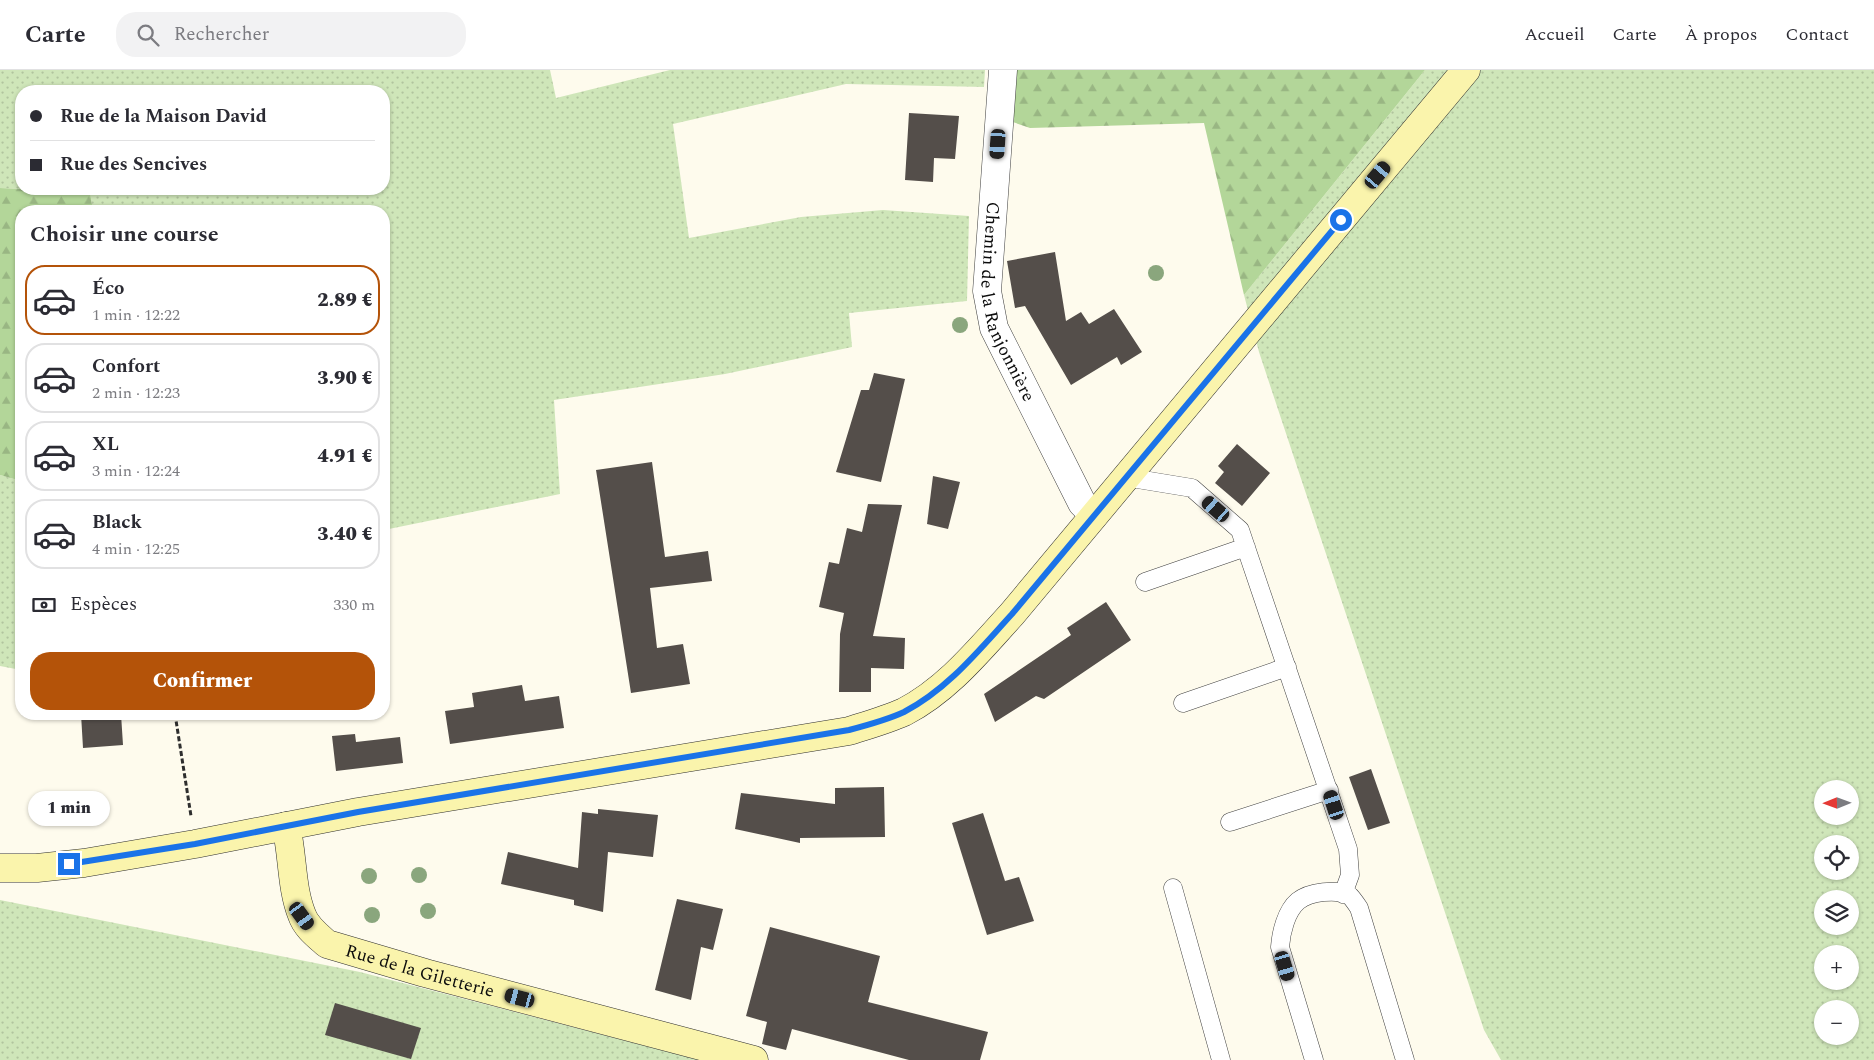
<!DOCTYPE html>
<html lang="fr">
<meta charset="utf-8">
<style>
:root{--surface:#fff;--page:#f2f2f3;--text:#2b2b33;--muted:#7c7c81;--line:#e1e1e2;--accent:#b45309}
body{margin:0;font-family:Spectral,serif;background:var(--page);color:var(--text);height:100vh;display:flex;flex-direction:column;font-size:19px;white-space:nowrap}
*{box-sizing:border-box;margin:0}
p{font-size:16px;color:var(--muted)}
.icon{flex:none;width:28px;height:28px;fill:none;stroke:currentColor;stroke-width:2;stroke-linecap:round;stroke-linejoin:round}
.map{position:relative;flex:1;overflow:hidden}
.sheet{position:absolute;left:15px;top:135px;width:375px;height:515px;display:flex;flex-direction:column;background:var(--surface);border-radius:20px;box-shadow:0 1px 4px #0004}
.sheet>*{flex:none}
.guide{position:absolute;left:15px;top:15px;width:375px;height:110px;border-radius:20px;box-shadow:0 1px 4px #0004;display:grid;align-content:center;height:110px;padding:0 15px;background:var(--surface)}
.needle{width:32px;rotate:269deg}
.buttons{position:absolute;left:1814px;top:710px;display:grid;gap:10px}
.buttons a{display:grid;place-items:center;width:45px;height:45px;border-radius:50%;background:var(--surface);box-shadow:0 1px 4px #0004;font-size:25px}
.end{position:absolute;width:22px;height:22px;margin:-11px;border:6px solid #1a73e8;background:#fff;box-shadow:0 0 0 2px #fff}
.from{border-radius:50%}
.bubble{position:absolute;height:35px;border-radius:18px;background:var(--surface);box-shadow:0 1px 4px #0004;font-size:16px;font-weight:800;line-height:35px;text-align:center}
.car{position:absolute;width:15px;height:30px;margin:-15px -8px;border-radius:6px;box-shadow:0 0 4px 1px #0007;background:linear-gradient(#222 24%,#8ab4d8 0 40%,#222 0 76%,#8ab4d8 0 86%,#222 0)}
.guide b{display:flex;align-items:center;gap:18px;height:48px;font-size:19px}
.guide b+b{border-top:1px solid var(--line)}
.guide i{width:12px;height:12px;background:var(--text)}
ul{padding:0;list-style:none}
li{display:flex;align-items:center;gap:15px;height:70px;margin:0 10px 8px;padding:0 5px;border:2px solid var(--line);border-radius:20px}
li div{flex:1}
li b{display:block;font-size:19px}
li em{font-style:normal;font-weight:800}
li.active{border-color:var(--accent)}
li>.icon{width:45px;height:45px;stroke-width:1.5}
h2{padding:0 15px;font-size:22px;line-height:60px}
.pay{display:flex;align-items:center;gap:12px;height:55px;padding:0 15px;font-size:19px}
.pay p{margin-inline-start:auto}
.action{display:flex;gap:10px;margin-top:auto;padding:10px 15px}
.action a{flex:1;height:58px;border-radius:20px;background:var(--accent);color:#fff;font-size:20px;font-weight:800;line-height:58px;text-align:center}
header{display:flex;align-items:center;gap:30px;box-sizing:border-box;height:70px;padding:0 25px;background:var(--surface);border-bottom:1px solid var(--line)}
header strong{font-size:24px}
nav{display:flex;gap:28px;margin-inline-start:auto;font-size:18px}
.search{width:350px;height:45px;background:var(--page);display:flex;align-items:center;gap:12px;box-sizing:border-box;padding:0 18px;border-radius:20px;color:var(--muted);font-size:19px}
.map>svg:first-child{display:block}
.grass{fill:url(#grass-dots);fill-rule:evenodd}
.forest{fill:url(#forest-firs)}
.building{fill:#544e4a}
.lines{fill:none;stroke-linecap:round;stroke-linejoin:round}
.lane-casing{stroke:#3f3f3f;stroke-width:19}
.street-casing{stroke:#3f3f3f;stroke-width:29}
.secondary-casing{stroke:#2e2e2e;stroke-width:29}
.path{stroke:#2e2e2e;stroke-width:3;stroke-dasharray:5 2.5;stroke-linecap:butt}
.lane{stroke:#fff;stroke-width:18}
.street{stroke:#fff;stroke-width:28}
.secondary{stroke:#faf4ac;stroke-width:28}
.tree{fill:#8aa67d}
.route{stroke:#1a73e8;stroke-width:6}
.labels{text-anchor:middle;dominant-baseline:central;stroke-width:5;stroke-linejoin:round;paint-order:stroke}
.street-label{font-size:18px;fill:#0c0c0c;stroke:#fff}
</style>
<header>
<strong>Carte</strong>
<div class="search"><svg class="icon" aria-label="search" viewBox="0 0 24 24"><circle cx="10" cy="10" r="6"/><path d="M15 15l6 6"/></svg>Rechercher</div>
<nav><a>Accueil</a><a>Carte</a><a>À propos</a><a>Contact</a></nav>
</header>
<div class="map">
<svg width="1874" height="990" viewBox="0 0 1874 990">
<defs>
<pattern id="grass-dots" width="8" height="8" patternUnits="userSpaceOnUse" patternTransform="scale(1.25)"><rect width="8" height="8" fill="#cfe6b9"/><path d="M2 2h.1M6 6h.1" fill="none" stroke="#b1c49e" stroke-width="1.8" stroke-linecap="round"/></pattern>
<pattern id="forest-firs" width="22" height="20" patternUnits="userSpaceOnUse" patternTransform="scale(1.25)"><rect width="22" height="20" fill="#b3d699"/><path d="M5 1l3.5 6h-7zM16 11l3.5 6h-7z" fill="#99b683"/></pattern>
</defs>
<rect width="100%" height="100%" fill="#fefbed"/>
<path class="grass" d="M0,0H550L556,28L670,0H985L984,17L846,14L673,54L689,168L801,147L883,140L969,146L967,231L849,243L852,277L725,304L554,330L560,424L384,460V141H93L90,122L0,118ZM21,21H384V119H21Z
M1425,0H1874V990H1501L1484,960L1259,282L1244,225ZM1822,719H1850V746H1822ZM1822,774H1850V801H1822ZM1822,829H1850V856H1822ZM1822,884H1850V911H1822ZM1822,939H1850V966H1822Z
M0,405L21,411V600L0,596Z
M0,830L360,902L700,990H0Z"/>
<path class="forest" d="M1010,0H1425L1244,225L1204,53L1030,58L1007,50Z
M0,118L90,122L93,141H21V411L0,405Z"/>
<path class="building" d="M909,43L959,46L955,89L934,88L933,112L905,110Z
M1055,182L1066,251L1081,242L1089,254L1114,239L1142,282L1121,295L1117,287L1071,315L1025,236L1015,238L1007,191Z
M874,303L905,309L881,412L836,402L861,320H869Z
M1237,374L1270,403L1242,436L1215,413L1224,402L1218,396Z
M652,392L665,487L708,481L712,511L650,518L657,578L683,574L690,614L631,623L596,400Z
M933,406L960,412L948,459L927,454Z
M868,434L902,435L873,566L905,568L904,599L871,598V622H839L840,564L844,543L819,537L829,492L839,494L847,458L862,462Z
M1106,532L1131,570L1044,629L1036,626L995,652L984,624L1071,565L1067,558Z
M522,615L525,631L559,626L564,658L450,674L445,641L474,637L472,623Z
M81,644H121L123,675L83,678Z
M355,664L356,672L400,667L403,693L336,701L332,666Z
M1371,699L1390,753L1368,760L1349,707Z
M884,717L885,767L800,768V773L735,759L741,723L835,734V718Z
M598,739L658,745L653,787L608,782L603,842L574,835V830L501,814L508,782L578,798L582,742L598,744Z
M983,743L1005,811L1019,807L1034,851L987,865L952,753Z
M677,829L723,839L713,880L701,877L691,930L655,920Z
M770,857L880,886L868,932L988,962L980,990H909L792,959L786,980L762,974L767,952L746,946Z
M335,933L421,958L411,989L325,965Z"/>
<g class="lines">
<defs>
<path id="lane" d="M1125,407L1192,418L1240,460L1348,779L1350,805L1343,824
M1145,512L1246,477
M1183,633L1287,597
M1230,752L1329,720
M1173,818L1221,990
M1314,990L1280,877C1281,863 1286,841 1298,831C1309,822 1337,818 1350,826C1353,829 1357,835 1359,838L1405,990"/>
<g id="street">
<path id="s1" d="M1003,0L987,221L994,258L1082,433L1094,445"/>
</g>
<g id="secondary">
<path id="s2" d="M286,756C293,785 291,818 302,845C306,857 318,866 327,874L425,903L754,990"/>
<path d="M0,798H37L84,793L195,774L358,742L849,661C868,655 886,650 904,642C948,619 979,580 1012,544L1466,0"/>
</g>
</defs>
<use href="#lane" class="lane-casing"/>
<use href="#street" class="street-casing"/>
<use href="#secondary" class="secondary-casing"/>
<path class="path" d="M175,644L191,746"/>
<use href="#lane" class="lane"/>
<use href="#street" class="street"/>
<use href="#secondary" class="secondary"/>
</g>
<g class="tree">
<circle cx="1156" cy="203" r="8"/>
<circle cx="960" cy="255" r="8"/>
<circle cx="419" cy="805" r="8"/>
<circle cx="369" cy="806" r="8"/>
<circle cx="428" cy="841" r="8"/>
<circle cx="372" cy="845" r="8"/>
</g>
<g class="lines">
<path class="route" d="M69,794L195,774L358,742L849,660C868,655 887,650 904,642C948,619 979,580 1012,544L1341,150"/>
</g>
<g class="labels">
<g class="street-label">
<text stroke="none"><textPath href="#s1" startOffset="236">Chemin de la Ranjonnière</textPath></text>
<text stroke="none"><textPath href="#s2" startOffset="226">Rue de la Giletterie</textPath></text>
</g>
</g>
</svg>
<div class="buttons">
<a><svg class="needle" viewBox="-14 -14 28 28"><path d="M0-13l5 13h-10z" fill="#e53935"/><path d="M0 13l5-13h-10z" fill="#7c7c81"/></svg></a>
<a><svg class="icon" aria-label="locate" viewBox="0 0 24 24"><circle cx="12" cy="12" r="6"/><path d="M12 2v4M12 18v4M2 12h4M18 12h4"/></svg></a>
<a><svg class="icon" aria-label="layers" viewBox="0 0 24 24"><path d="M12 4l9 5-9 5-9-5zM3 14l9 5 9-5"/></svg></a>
<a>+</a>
<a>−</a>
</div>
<i class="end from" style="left:1341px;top:150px"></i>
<i class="end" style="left:69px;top:794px"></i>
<div class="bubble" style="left:28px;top:721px;width:82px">1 min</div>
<i class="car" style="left:998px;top:74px;rotate:184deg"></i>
<i class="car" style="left:1378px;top:105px;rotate:40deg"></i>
<i class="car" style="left:1216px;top:439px;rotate:311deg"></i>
<i class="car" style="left:1334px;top:735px;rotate:342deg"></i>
<i class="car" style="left:302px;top:846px;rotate:144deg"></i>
<i class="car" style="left:1285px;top:896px;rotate:163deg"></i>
<i class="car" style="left:520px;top:928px;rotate:285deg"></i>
<div class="guide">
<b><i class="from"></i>Rue de la Maison David</b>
<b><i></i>Rue des Sencives</b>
</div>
<section class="sheet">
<h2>Choisir une course</h2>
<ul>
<li class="active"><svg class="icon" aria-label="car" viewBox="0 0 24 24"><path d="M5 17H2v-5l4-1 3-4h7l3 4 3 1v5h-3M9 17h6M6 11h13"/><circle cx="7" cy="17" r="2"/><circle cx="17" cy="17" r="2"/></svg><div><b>Éco</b><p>1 min · 12:22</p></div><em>2.89 €</em></li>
<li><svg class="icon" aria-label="car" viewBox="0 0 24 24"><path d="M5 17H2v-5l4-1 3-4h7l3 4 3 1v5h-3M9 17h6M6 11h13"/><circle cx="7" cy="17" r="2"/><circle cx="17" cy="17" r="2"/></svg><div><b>Confort</b><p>2 min · 12:23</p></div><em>3.90 €</em></li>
<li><svg class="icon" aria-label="car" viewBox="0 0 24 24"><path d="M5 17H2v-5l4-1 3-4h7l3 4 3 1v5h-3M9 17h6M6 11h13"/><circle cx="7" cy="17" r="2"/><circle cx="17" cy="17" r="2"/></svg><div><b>XL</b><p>3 min · 12:24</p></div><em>4.91 €</em></li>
<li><svg class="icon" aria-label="car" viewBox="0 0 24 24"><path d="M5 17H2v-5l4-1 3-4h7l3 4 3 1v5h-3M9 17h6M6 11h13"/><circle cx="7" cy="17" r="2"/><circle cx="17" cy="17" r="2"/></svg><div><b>Black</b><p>4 min · 12:25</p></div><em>3.40 €</em></li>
</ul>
<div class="pay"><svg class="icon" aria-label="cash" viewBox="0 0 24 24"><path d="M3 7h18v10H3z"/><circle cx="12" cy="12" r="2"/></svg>Espèces<p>330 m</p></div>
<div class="action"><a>Confirmer</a></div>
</section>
</div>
